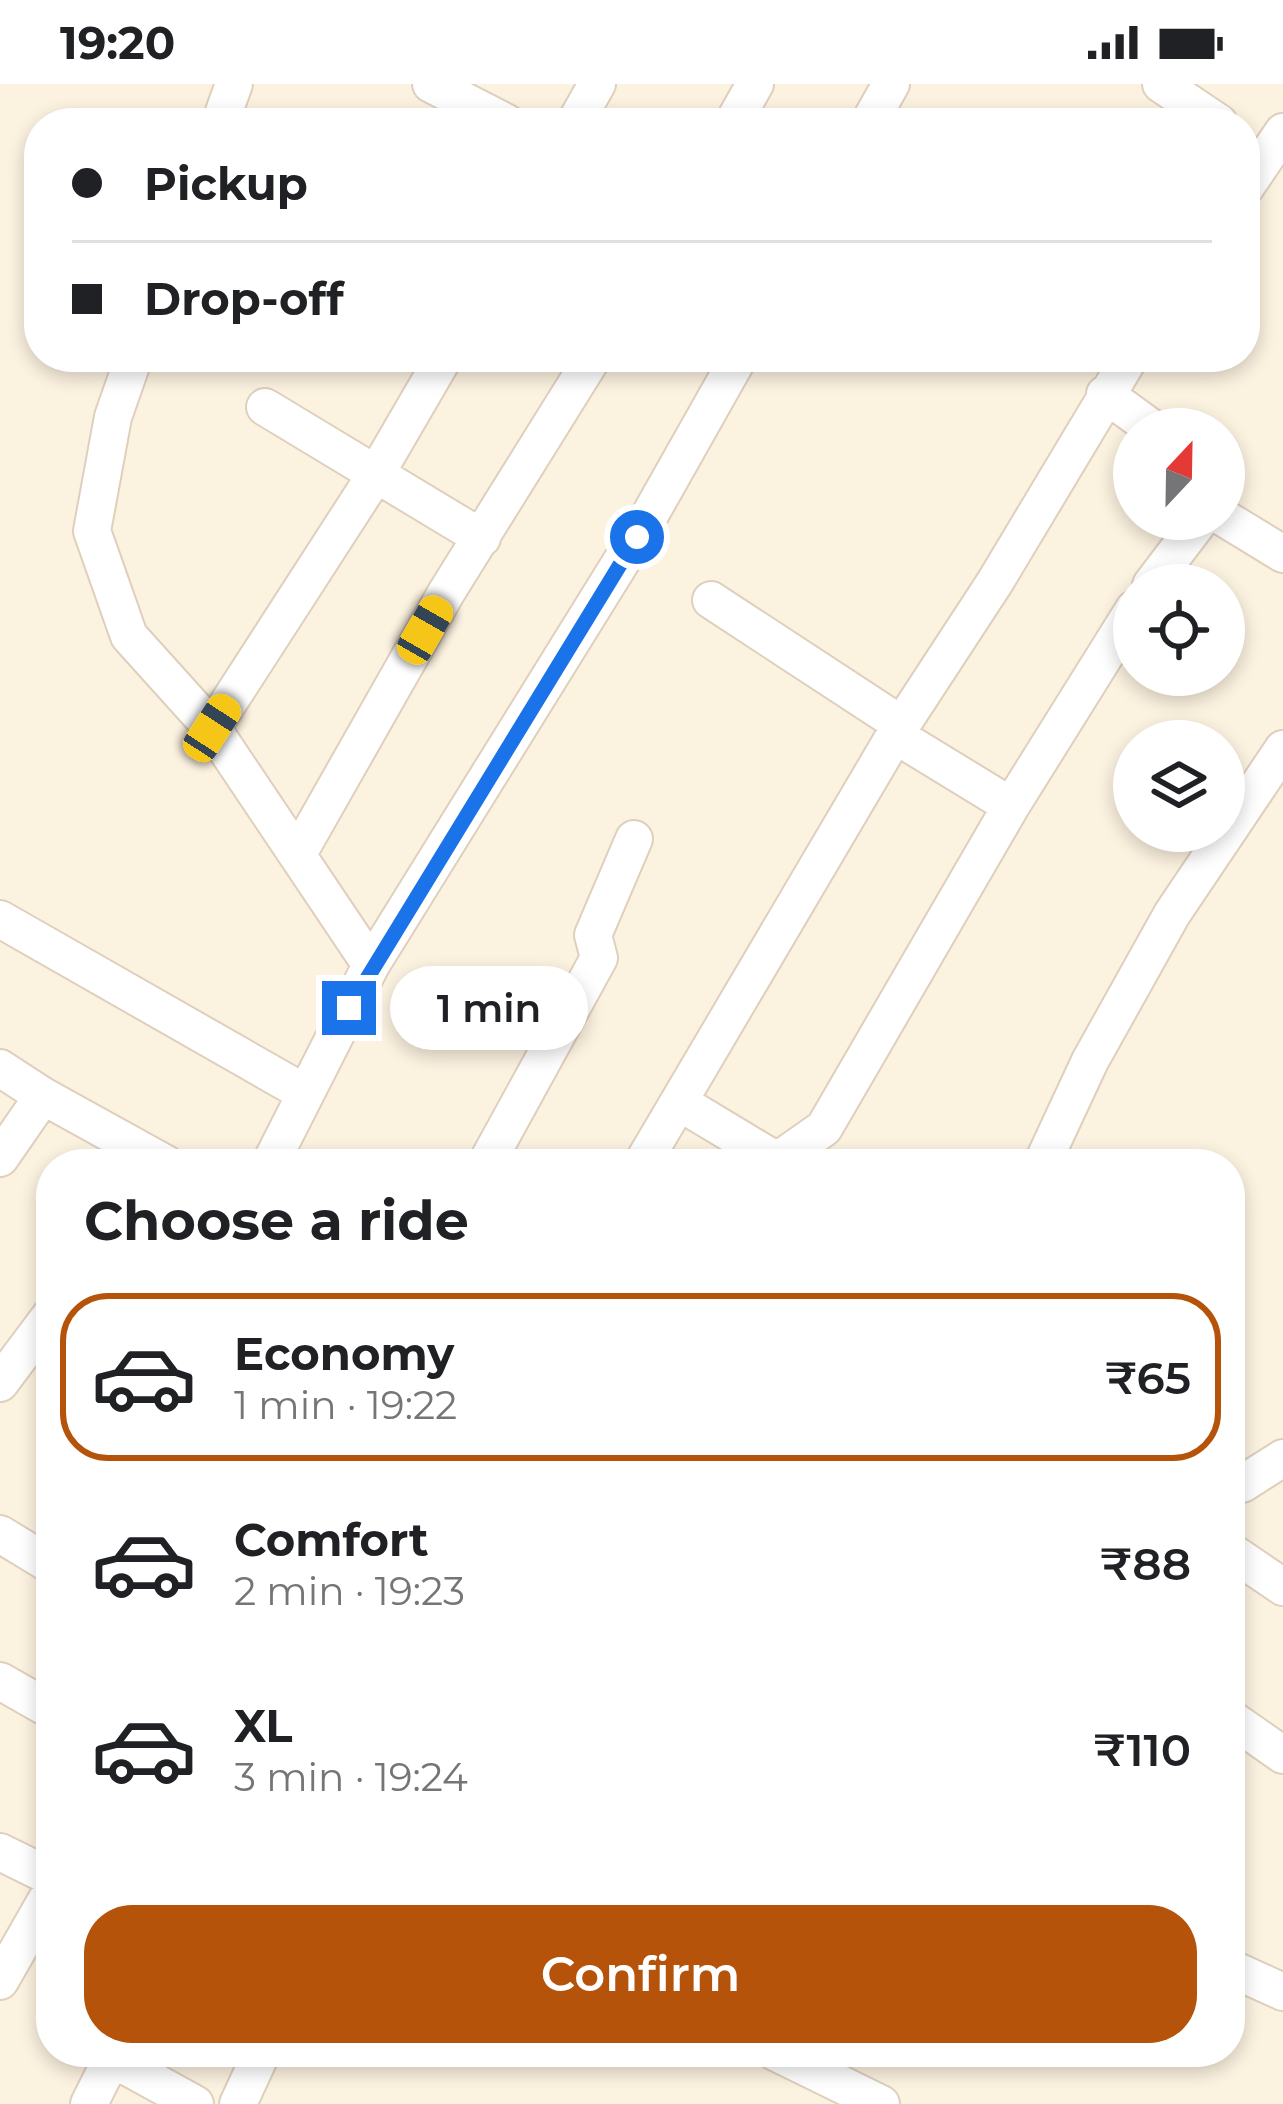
<!DOCTYPE html>
<meta charset="utf-8">
<style>
:root{--surface:#fff;--page:#f6f6f6;--text:#202124;--muted:#757577;--line:#e0e0e0;--accent:#b45309}
body{margin:0;font-family:Montserrat,sans-serif;background:var(--page);color:var(--text);height:100vh;display:flex;flex-direction:column;font-size:45px;white-space:nowrap}
*{box-sizing:border-box;margin:0}
p{font-size:39px;color:var(--muted)}
.icon{flex:none;width:66px;height:66px;fill:none;stroke:currentColor;stroke-width:2;stroke-linecap:round;stroke-linejoin:round}
.map{position:relative;flex:1;overflow:hidden}
.drawer{position:absolute;left:36px;top:1065px;width:1209px;height:918px;display:flex;flex-direction:column;background:var(--surface);border-radius:48px;box-shadow:0 6px 18px #0003}
.drawer>*{flex:none}
.hud{position:absolute;left:24px;top:24px;width:1236px;height:264px;border-radius:48px;box-shadow:0 6px 18px #0003;display:grid;align-content:center;height:264px;padding:0 48px;background:var(--surface)}
.needle{width:78px;rotate:22deg}
.controls{position:absolute;left:1113px;top:324px;display:grid;gap:24px}
.controls a{display:grid;place-items:center;width:132px;height:132px;border-radius:50%;background:var(--surface);box-shadow:0 6px 18px #0003;font-size:60px}
.end{position:absolute;width:54px;height:54px;margin:-27px;border:15px solid #1a73e8;background:#fff;box-shadow:0 0 0 6px #fff}
.from{border-radius:50%}
.bubble{position:absolute;height:84px;border-radius:42px;background:var(--surface);box-shadow:0 6px 18px #0003;font-size:39px;font-weight:600;line-height:84px;text-align:center}
.car{position:absolute;width:36px;height:72px;margin:-36px -18px;border-radius:15px;box-shadow:0 0 9px 3px #0007;background:linear-gradient(#f5c518 24%,#345 0 40%,#f5c518 0 76%,#345 0 86%,#f5c518 0)}
.hud b{display:flex;align-items:center;gap:42px;height:114px;font-size:45px}
.hud b+b{border-top:3px solid var(--line)}
.hud i{width:30px;height:30px;background:var(--text)}
ul{padding:0;list-style:none}
li{display:flex;align-items:center;gap:36px;height:168px;margin:0 24px 18px;padding:0 24px;border:6px solid transparent;border-radius:48px}
li div{flex:1}
li b{display:block;font-size:45px}
li em{font-style:normal;font-weight:600}
li.selected{border-color:var(--accent)}
li>.icon{width:108px;height:108px;stroke-width:1.5}
h2{padding:0 48px;font-size:54px;line-height:144px}
.action{display:flex;gap:24px;margin-top:auto;padding:24px 48px}
.action a{flex:1;height:138px;border-radius:48px;background:var(--accent);color:#fff;font-size:48px;font-weight:600;line-height:138px;text-align:center}
.status{display:flex;justify-content:space-between;align-items:center;height:84px;padding:0 60px;background:var(--surface);direction:ltr}
.status svg{height:33px;fill:currentColor}
.map>svg:first-child{display:block}
.lines{fill:none;stroke-linecap:round;stroke-linejoin:round}
.street-casing{stroke:#dfcfbd;stroke-width:40}
.street{stroke:#fff;stroke-width:36}
.route{stroke:#1a73e8;stroke-width:15}
</style>
<div class="status"><b>19:20</b><svg viewBox="0 0 49 12"><path d="M0 12V9h3v3zM5 12V6h3v6zM10 12V3h3v9zM15 12V0h3v12zM26 1h20v11H26zM47 4h2v5h-2z"/></svg></div>
<div class="map">
<svg width="1283" height="2020" viewBox="0 0 1283 2020">
<rect width="100%" height="100%" fill="#fcf2e0"/>
<g class="lines">
<defs>
<path id="street" d="M431,0L507,39
M1161,0L1219,39
M220,39L234,0
M575,39L597,0
M733,39L755,0
M869,39L891,0
M1245,104L1283,48
M134,273L113,333L92,447L129,552L212,644L371,881L270,1080
M1105,310L1153,345
M265,323L482,454
M1224,434L1283,470
M1151,501L1201,435
M711,516L902,641
M212,644L376,390L444,273
M895,651L1011,722
M299,768L446,509L593,273
M0,835L305,1009
M371,881L647,436L739,273
M0,984L43,1012
M679,1018L777,1077L824,1044L1011,722L1134,525
M0,1074L43,1012L166,1080
M486,1080L599,874L593,851L634,755
M642,1080L895,651L995,498L1130,273
M1042,1080L1090,977L1172,830L1283,665
M0,1299L51,1231
M1230,1401L1242,1400L1283,1374
M0,1450L51,1481
M1230,1467L1283,1503
M0,1597L51,1626
M1230,1634L1283,1671
M0,1768L51,1793
M1230,1884L1283,1908
M0,1897L51,1808
M775,1968L881,2020
M113,1975L195,2020
M89,2020L115,1968
M238,2020L262,1968"/>
</defs>
<use href="#street" class="street-casing"/>
<use href="#street" class="street"/>
</g>
<g class="lines">
<path class="route" d="M349,924L637,453"/>
</g>
</svg>
<div class="controls">
<a><svg class="needle" viewBox="-14 -14 28 28"><path d="M0-13l5 13h-10z" fill="#e53935"/><path d="M0 13l5-13h-10z" fill="#757577"/></svg></a>
<a><svg class="icon" aria-label="locate" viewBox="0 0 24 24"><circle cx="12" cy="12" r="6"/><path d="M12 2v4M12 18v4M2 12h4M18 12h4"/></svg></a>
<a><svg class="icon" aria-label="layers" viewBox="0 0 24 24"><path d="M12 4l9 5-9 5-9-5zM3 14l9 5 9-5"/></svg></a>
</div>
<i class="end from" style="left:637px;top:453px"></i>
<i class="end" style="left:349px;top:924px"></i>
<div class="bubble" style="left:390px;top:882px;width:198px">1 min</div>
<i class="car" style="left:425px;top:546px;rotate:30deg"></i>
<i class="car" style="left:212px;top:644px;rotate:33deg"></i>
<div class="hud">
<b><i class="from"></i>Pickup</b>
<b><i></i>Drop-off</b>
</div>
<section class="drawer">
<h2>Choose a ride</h2>
<ul>
<li class="selected"><svg class="icon" aria-label="car" viewBox="0 0 24 24"><path d="M5 17H2v-5l4-1 3-4h7l3 4 3 1v5h-3M9 17h6M6 11h13"/><circle cx="7" cy="17" r="2"/><circle cx="17" cy="17" r="2"/></svg><div><b>Economy</b><p>1 min · 19:22</p></div><em>₹65</em></li>
<li><svg class="icon" aria-label="car" viewBox="0 0 24 24"><path d="M5 17H2v-5l4-1 3-4h7l3 4 3 1v5h-3M9 17h6M6 11h13"/><circle cx="7" cy="17" r="2"/><circle cx="17" cy="17" r="2"/></svg><div><b>Comfort</b><p>2 min · 19:23</p></div><em>₹88</em></li>
<li><svg class="icon" aria-label="car" viewBox="0 0 24 24"><path d="M5 17H2v-5l4-1 3-4h7l3 4 3 1v5h-3M9 17h6M6 11h13"/><circle cx="7" cy="17" r="2"/><circle cx="17" cy="17" r="2"/></svg><div><b>XL</b><p>3 min · 19:24</p></div><em>₹110</em></li>
</ul>
<div class="action"><a>Confirm</a></div>
</section>
</div>
